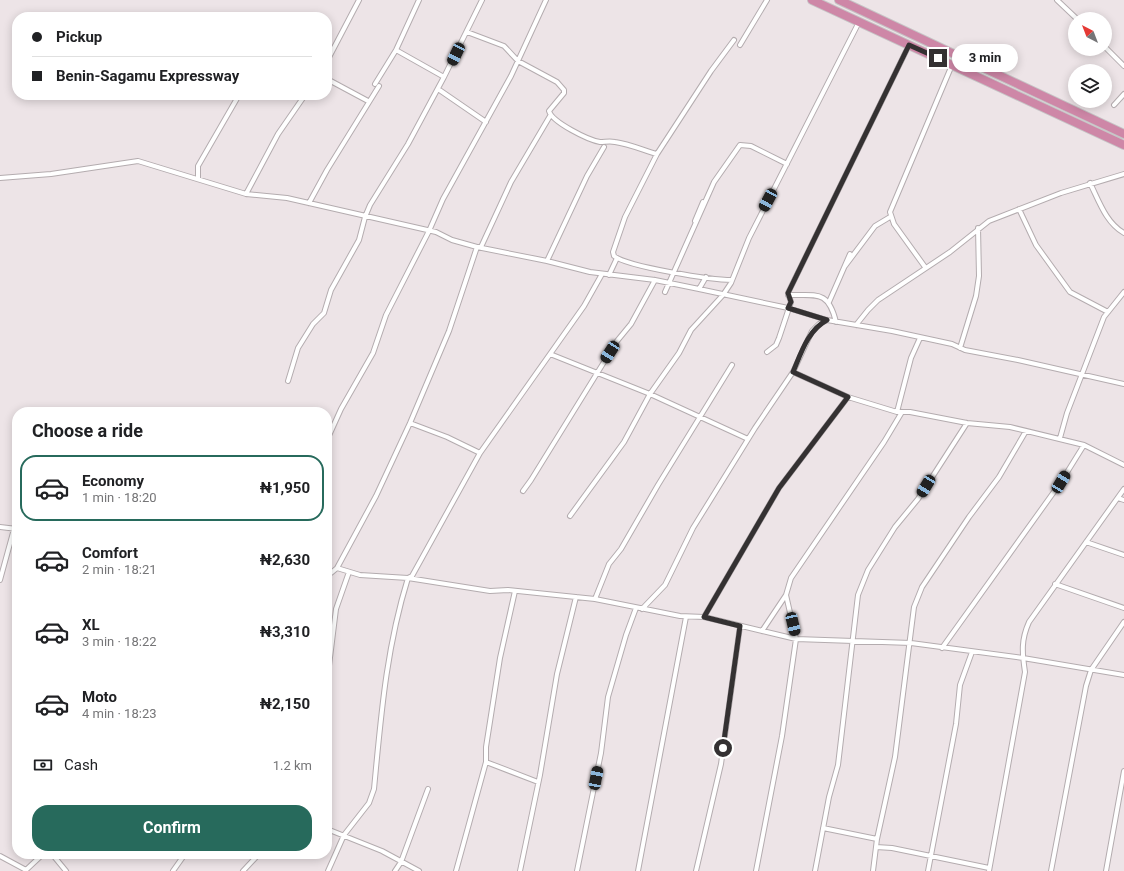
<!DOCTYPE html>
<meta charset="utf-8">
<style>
:root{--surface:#fff;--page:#f2f2f2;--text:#202124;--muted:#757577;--line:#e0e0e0;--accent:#276a5c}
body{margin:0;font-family:Roboto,sans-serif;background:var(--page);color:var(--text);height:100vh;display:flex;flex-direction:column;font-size:15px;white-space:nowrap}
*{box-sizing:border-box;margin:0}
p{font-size:13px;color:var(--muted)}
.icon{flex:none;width:22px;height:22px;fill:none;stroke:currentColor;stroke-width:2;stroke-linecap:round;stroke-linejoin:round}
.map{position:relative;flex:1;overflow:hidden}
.details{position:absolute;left:12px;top:407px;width:320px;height:452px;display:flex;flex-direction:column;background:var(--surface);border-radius:16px;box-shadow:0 2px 10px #0003}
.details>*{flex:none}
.hud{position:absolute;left:12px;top:12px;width:320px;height:88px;border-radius:16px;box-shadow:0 2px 10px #0003;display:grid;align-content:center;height:88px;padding:0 20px;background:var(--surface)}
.needle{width:26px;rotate:318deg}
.buttons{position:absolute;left:1068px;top:12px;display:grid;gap:8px}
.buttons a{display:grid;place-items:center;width:44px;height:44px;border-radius:50%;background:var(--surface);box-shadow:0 2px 10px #0003;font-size:20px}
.end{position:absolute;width:18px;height:18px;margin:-9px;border:5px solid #343132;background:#fff;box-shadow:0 0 0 2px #fff}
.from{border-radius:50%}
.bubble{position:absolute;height:28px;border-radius:14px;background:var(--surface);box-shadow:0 2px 10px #0003;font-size:13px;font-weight:700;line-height:28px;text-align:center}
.car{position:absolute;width:12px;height:24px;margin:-12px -6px;border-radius:5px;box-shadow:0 0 3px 1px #0007;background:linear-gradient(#222 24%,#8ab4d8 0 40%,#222 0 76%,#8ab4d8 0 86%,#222 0)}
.hud b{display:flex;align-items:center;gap:14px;height:38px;font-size:15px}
.hud b+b{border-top:1px solid var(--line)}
.hud i{width:10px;height:10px;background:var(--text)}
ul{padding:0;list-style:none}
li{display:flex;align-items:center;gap:12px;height:66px;margin:0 8px 6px;padding:0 12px;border:2px solid transparent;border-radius:16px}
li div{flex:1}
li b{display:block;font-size:15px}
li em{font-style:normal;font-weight:700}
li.current{border-color:var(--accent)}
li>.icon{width:36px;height:36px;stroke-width:1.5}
h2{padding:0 20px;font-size:18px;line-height:48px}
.pay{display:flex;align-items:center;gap:10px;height:44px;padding:0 20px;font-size:15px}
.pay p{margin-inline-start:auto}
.action{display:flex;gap:8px;margin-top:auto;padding:8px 20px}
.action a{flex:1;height:46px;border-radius:16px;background:var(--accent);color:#fff;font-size:16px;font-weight:700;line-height:46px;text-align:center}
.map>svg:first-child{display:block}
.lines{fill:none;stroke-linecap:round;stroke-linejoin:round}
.street-casing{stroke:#b4acaf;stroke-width:6}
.highway-casing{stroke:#c6c5c6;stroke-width:10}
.street{stroke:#fff;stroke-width:4}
.highway{stroke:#ce87a7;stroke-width:8}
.route{stroke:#343132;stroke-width:5}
</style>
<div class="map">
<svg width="1124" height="871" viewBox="0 0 1124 871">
<rect width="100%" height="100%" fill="#ede4e7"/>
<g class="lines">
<defs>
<path id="street" d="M1057,0L1077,19
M467,32L504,46L518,61L557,82L564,90V93L549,111C552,122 588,140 600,142C605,142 610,141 615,142C629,144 643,150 657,154L625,217L613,252L614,256C628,267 712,280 732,280
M740,45L767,0
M1105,47L1124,66
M396,50L444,77
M327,61L359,0
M327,79L368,101
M375,84L396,50L419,0
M438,89L486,122
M1114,105L1124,94
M657,154L711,71L734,40
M0,178L51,174L138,161L246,194L287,198L436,232L452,240L477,247L547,261L590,272L655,280L699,289L788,308L827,320L892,331L952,344L965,350L1018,360L1124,384
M198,178V166L239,95
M1090,183C1099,201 1106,223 1124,233
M246,194L278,134L305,95
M309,203L327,170L379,86
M1019,209L1036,245L1070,292L1108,312
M695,221L703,202
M547,261L587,176L604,147
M845,266L875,226L890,217
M925,267L894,224L890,212L952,65
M609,275L617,258
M699,289L706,277
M665,292L714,182L740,145L751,146L787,164
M788,295C816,296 828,289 836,322
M829,302L850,254
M856,325L868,310L878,300L950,252L989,221L1061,193L1124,174
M960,348L976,296L979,276L978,228
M767,352L776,345L779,338L791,302L788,293L909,45
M550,354L650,394L748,439
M793,372L848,397L897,412H910L967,423L1010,427L1084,445
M288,381L298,348L313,324L324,313L331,290L359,240L365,217L370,205L408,144L444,77L482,0
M897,412L911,358L920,338
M410,423L447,437L480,453
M1060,438L1067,413L1104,317L1124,292
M327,440L341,409L373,353L386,315L429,231L443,199L511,76L546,0
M523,491L531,480L617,341L631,324L655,280
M1118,498L1124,500
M570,516L624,442L650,394L679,353L691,330L723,295L731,283L749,238L859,22
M0,527L17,529
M1086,542L1124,555
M337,568L360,575L408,578L490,591L508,590L595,599L680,616L704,617L796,639L911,643L1023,658L1124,675
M327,572L331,573L337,568L376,496L410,423L449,331L477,247H481L511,182L550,116
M0,580L14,529
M1055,584L1124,608
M595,599L609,564L621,549L658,485L732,365
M642,609L665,585L693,528L755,428L793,372L812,331L819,324L827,320
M704,617L779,488L848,397
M762,631L786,595L791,578L884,442L902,412
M942,648L1061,482L1084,445L1124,465
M327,682L336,609L349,572
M486,762V747L500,658L515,591
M823,828L877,839
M327,829L382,851L419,871
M876,847L892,848L989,868
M52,854L66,871
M0,856L26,870L43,854
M173,871L185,854
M243,871L259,854
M328,871L344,835L369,803L374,789C381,716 386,649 408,578L412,576L480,453L584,306L602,274
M395,871L401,862L428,789
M456,871L486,762L538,782
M520,871L540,775L557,674L576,597
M577,871L601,753L608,697L626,635L636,608
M638,871L686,617
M696,871L721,764L740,626
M756,871L782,736L796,639L786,595
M815,871L829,797L838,765L858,595L868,570L895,527L918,499L967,423
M873,871L877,839L895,757L914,607L922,587L969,517L999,477L1026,431
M928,871L956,724L960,685L972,652
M989,871L1025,672C1022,652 1021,640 1029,622L1124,489
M1051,871L1086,686L1091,670L1124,622
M1106,871L1124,771"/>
<path id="highway" d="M812,0L1124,145
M839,0L1124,134"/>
</defs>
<use href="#street" class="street-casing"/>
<use href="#highway" class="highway-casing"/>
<use href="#street" class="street"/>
<use href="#highway" class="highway"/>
</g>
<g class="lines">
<path class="route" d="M723,748L740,626L704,617L779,488L848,397L793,372C801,353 808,330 827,320L788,308L791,302L788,293L909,45L938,58"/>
</g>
</svg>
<div class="buttons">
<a><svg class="needle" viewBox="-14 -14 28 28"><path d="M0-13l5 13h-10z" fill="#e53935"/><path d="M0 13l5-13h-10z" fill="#757577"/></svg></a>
<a><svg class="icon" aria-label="layers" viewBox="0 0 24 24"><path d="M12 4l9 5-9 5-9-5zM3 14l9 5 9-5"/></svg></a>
</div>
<i class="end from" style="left:723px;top:748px"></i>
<i class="end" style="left:938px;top:58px"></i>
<div class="bubble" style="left:952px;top:44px;width:66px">3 min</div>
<i class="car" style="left:456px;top:54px;rotate:206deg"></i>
<i class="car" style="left:768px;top:200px;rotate:208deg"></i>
<i class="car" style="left:610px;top:352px;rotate:213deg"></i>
<i class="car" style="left:1061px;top:482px;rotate:31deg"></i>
<i class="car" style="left:926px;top:486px;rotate:211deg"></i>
<i class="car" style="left:793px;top:624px;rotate:167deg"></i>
<i class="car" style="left:596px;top:778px;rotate:11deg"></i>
<div class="hud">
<b><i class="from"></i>Pickup</b>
<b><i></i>Benin-Sagamu Expressway</b>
</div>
<section class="details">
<h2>Choose a ride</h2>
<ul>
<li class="current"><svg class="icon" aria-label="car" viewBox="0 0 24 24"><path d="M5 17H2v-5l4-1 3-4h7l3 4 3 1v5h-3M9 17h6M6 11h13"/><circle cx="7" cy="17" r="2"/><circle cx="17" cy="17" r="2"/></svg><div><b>Economy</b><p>1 min · 18:20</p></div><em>₦1,950</em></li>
<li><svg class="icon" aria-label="car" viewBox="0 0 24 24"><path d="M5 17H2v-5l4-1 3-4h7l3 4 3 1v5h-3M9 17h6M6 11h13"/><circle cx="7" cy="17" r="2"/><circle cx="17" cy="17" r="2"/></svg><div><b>Comfort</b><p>2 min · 18:21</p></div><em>₦2,630</em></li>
<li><svg class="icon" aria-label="car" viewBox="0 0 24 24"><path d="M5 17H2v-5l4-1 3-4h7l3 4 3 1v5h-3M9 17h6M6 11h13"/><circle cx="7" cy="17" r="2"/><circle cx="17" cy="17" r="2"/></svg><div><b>XL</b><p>3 min · 18:22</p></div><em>₦3,310</em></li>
<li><svg class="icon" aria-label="car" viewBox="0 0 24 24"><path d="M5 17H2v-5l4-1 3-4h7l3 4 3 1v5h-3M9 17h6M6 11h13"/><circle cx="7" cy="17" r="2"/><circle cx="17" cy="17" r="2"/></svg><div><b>Moto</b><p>4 min · 18:23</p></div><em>₦2,150</em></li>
</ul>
<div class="pay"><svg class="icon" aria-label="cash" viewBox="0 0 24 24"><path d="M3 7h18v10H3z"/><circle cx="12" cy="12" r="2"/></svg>Cash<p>1.2 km</p></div>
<div class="action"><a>Confirm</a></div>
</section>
</div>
